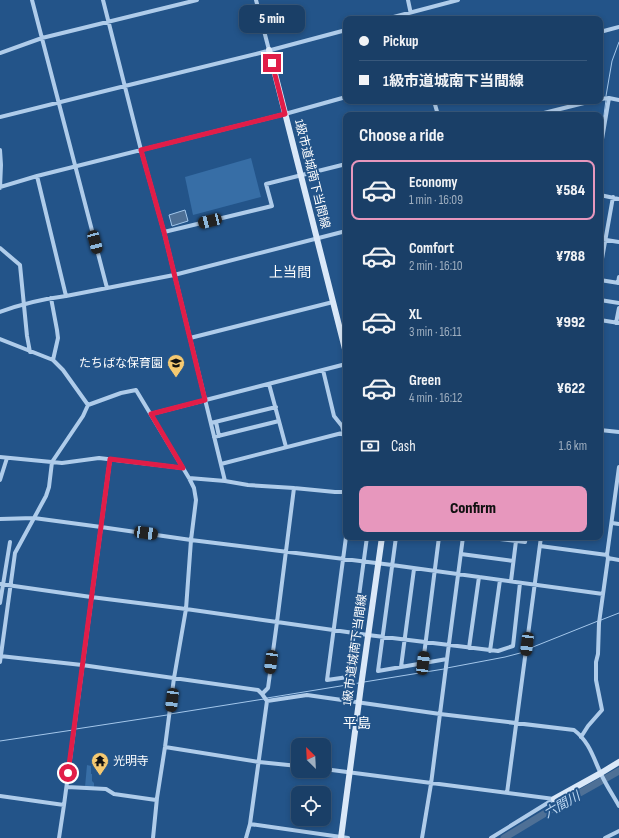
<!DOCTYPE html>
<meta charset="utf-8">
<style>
:root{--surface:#1a3f67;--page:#274a70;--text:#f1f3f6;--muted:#9fafc0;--line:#38587b;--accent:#e797bd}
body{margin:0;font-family:"Sofia Sans Condensed","Noto Sans JP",sans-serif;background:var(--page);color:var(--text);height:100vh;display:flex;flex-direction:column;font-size:15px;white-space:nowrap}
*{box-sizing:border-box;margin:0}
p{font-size:13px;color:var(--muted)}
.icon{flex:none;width:22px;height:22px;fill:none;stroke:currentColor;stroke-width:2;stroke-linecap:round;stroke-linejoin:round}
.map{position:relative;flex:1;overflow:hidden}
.sheet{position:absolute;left:343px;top:112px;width:260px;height:428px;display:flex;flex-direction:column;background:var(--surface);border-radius:8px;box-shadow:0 2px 6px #0003,0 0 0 1px var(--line)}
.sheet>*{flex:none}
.banner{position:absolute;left:343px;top:16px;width:260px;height:88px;border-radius:8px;box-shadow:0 2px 6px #0003,0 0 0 1px var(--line);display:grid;align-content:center;height:88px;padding:0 16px;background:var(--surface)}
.needle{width:26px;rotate:336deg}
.tools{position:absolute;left:291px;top:738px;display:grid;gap:8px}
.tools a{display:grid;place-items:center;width:40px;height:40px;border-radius:8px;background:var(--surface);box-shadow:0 2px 6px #0003,0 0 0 1px var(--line);font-size:20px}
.end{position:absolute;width:18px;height:18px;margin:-9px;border:5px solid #e11d48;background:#fff;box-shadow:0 0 0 2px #fff}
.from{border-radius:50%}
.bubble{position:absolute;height:28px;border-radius:8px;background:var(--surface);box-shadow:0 2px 6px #0003,0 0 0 1px var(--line);font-size:13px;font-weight:800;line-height:28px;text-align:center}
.car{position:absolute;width:12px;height:24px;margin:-12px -6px;border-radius:5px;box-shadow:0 0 3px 1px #0007;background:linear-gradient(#222 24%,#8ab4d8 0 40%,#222 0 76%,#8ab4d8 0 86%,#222 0)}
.banner b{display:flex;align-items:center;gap:14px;height:38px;font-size:15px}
.banner b+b{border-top:1px solid var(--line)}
.banner i{width:10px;height:10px;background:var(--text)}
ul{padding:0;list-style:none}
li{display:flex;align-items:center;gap:12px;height:60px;margin:0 8px 6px;padding:0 8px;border:2px solid transparent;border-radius:8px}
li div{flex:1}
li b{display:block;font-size:15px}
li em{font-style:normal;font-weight:800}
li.on{border-color:var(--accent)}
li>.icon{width:36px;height:36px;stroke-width:1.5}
h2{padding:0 16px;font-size:18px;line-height:48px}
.pay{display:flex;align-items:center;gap:10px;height:44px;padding:0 16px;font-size:15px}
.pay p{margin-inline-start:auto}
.action{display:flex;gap:8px;margin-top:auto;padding:8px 16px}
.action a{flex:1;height:46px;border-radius:8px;background:var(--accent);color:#111;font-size:16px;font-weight:800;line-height:46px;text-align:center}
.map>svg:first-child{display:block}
.green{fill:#376ea6}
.water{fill:#4e7096;stroke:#a3c7eb}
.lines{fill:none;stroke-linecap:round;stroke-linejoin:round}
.stream{stroke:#a3c7eb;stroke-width:1}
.river{stroke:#4e7096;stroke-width:7}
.street{stroke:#afccea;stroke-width:4}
.secondary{stroke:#dae8f8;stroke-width:6}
.route{stroke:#e11d48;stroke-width:5}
.labels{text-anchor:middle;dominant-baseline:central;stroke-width:4;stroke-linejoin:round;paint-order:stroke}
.street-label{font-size:12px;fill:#fff;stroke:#235489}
.poi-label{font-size:12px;fill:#fff;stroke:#235489;text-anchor:end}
.water-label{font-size:13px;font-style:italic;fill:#bbd6f1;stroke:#235489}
.quarter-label{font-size:14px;fill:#fff;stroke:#235489}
</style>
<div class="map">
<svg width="619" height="838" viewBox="0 0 619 838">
<rect width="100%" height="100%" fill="#235489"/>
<path class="green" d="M251,158L261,197L193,215L185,177Z
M87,765L91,766V774H92V781L94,783V788L85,787Z"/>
<path class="water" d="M185,210L188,221L172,226L169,215Z"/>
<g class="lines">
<path class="stream" d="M606,96L612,61L619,42
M602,130L606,100
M601,620L619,613
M528,649L598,621
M447,668L505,657L524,652
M364,682L444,669
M267,698L359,683
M170,714L264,699
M76,729L167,715
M0,741L73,730"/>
<path class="river" d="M504,838L562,803L619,771"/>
<path class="street" d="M32,0L107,288
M103,0L141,150L164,232L225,481
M256,0L269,50
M408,0L412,19
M386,19L458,0
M600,32L619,27
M0,53L42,38L197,0
M600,99L609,98L619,100
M434,101L438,115
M536,115L592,101
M0,117L125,86L256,54L346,30
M0,150L1,165L0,188
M600,151L609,98
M37,176L66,296
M0,187L37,176L285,114L346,97
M600,195L619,199
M164,232L272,206L266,184L346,164
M600,239L619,242
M0,248L20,265L27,336L30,352
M600,270L613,197
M600,280L619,283
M618,283L619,277
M51,298L57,330L58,338L53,360
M600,300L619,303
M0,312C21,304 43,299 66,296L174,275L346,231
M600,320L619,323
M616,323L619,308
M190,338L333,302
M0,339L53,360L63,370L88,405
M323,370L334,416L342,426L344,433
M269,384L286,447
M151,414L346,364
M216,422L219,436
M211,423L276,407
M600,430L619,432
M343,433L346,444
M214,437L279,421
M0,457L62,463L99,458L183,468
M221,464L346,432
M189,478L225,481L248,485L294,488L335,492H346
M0,480L7,458
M294,488L277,622L368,635L498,651L513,646L520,583
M0,519L34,518L101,527L191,540L392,565L603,594
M612,523L619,524
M346,537L327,680L348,677L367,537
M396,537L378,671L447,659L463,537
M484,537L525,542L526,537
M540,546L607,555
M461,554L513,561
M608,558L619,560
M511,581L516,541
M0,584L91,597L186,609L277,622L268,688L262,694
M0,603L10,542
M469,648L479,577
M490,651L500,580
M0,656L82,665L258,690L262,694L267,701L250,824L246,838
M0,662L15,553L46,496L49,487L52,462L83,416L88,405L121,393L136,390L189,478L194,488L196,500L191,540L186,609L174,678L165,747L157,798L153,838
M423,663L439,537
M401,667L414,569
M267,701L307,695L440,714L574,730C591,743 594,761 603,778C608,788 614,797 619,806
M581,737L588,726L602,710L596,680V662L598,654L599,623L608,558L607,555L619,467
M165,747L259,762L298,766
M324,769L554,799
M67,787L106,789L114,794L156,800L157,798
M507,793L541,537
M0,796L64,805
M250,824L348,838
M59,838L64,805L110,459
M422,838L431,784L447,659
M491,838L554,799
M605,838L619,831"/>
<path class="secondary" d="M269,50L346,353
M554,799L601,773L619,762
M341,838L361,686L382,537"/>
</g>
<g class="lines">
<path class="route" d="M68,773L110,459L183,468L151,414L205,400L164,232L141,150L285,114L272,63"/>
</g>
<defs>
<symbol id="school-pin" viewBox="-11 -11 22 30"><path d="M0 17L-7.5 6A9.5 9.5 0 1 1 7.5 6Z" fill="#f5c971" stroke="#235489"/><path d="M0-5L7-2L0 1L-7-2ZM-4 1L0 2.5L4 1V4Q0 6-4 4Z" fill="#111"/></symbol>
<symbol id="temple-pin" viewBox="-11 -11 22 30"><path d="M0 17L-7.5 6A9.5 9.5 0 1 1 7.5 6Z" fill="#f5c971" stroke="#235489"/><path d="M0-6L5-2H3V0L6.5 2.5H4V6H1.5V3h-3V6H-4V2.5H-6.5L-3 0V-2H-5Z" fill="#111"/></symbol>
</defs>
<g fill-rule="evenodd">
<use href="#school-pin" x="166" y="353" width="20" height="27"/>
<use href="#temple-pin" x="90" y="751" width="20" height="27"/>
</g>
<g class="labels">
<g class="street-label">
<text transform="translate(312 174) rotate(76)">1級市道城南下当間線</text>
<text transform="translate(355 650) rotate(-82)">1級市道城南下当間線</text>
</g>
<g class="poi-label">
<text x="163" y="363">たちばな保育園</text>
<text x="113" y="761" text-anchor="start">光明寺</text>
</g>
<g class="water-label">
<text transform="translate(562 805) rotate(-30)">六間川</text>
</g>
<g class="quarter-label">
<text x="290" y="272">上当間</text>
<text x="357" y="723">平島</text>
</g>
</g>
</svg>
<div class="tools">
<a><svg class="needle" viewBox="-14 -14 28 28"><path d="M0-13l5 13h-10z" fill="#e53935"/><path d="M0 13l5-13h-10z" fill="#9fafc0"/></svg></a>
<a><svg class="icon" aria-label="locate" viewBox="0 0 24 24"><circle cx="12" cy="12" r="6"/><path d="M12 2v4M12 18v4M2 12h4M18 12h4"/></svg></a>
</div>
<i class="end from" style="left:68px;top:773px"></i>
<i class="end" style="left:272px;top:63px"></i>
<div class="bubble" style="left:239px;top:5px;width:66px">5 min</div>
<i class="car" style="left:210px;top:221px;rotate:256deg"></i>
<i class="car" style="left:95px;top:242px;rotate:165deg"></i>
<i class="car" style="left:146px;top:533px;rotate:98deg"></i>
<i class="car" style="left:527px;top:644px;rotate:187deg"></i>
<i class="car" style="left:271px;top:662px;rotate:188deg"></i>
<i class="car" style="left:423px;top:663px;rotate:7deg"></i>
<i class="car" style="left:172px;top:700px;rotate:187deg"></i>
<div class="banner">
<b><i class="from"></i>Pickup</b>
<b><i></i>1級市道城南下当間線</b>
</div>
<section class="sheet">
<h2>Choose a ride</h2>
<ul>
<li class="on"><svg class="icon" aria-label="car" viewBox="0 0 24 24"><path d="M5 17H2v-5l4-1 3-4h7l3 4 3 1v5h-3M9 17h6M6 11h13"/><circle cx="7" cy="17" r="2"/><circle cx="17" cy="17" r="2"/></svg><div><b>Economy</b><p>1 min · 16:09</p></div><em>¥584</em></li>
<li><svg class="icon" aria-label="car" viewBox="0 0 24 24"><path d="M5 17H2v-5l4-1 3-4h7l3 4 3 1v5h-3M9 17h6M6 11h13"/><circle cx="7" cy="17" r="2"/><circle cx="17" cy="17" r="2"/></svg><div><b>Comfort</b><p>2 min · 16:10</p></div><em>¥788</em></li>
<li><svg class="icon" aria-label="car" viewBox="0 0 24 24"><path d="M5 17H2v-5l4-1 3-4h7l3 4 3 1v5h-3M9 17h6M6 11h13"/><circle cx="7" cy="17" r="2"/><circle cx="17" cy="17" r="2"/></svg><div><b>XL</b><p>3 min · 16:11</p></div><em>¥992</em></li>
<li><svg class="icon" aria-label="car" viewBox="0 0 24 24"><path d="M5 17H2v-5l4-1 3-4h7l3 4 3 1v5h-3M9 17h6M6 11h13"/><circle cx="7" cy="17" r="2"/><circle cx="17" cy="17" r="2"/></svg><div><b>Green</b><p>4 min · 16:12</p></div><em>¥622</em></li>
</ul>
<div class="pay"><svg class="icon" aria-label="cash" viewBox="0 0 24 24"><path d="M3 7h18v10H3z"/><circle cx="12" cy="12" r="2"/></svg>Cash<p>1.6 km</p></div>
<div class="action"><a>Confirm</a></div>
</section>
</div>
